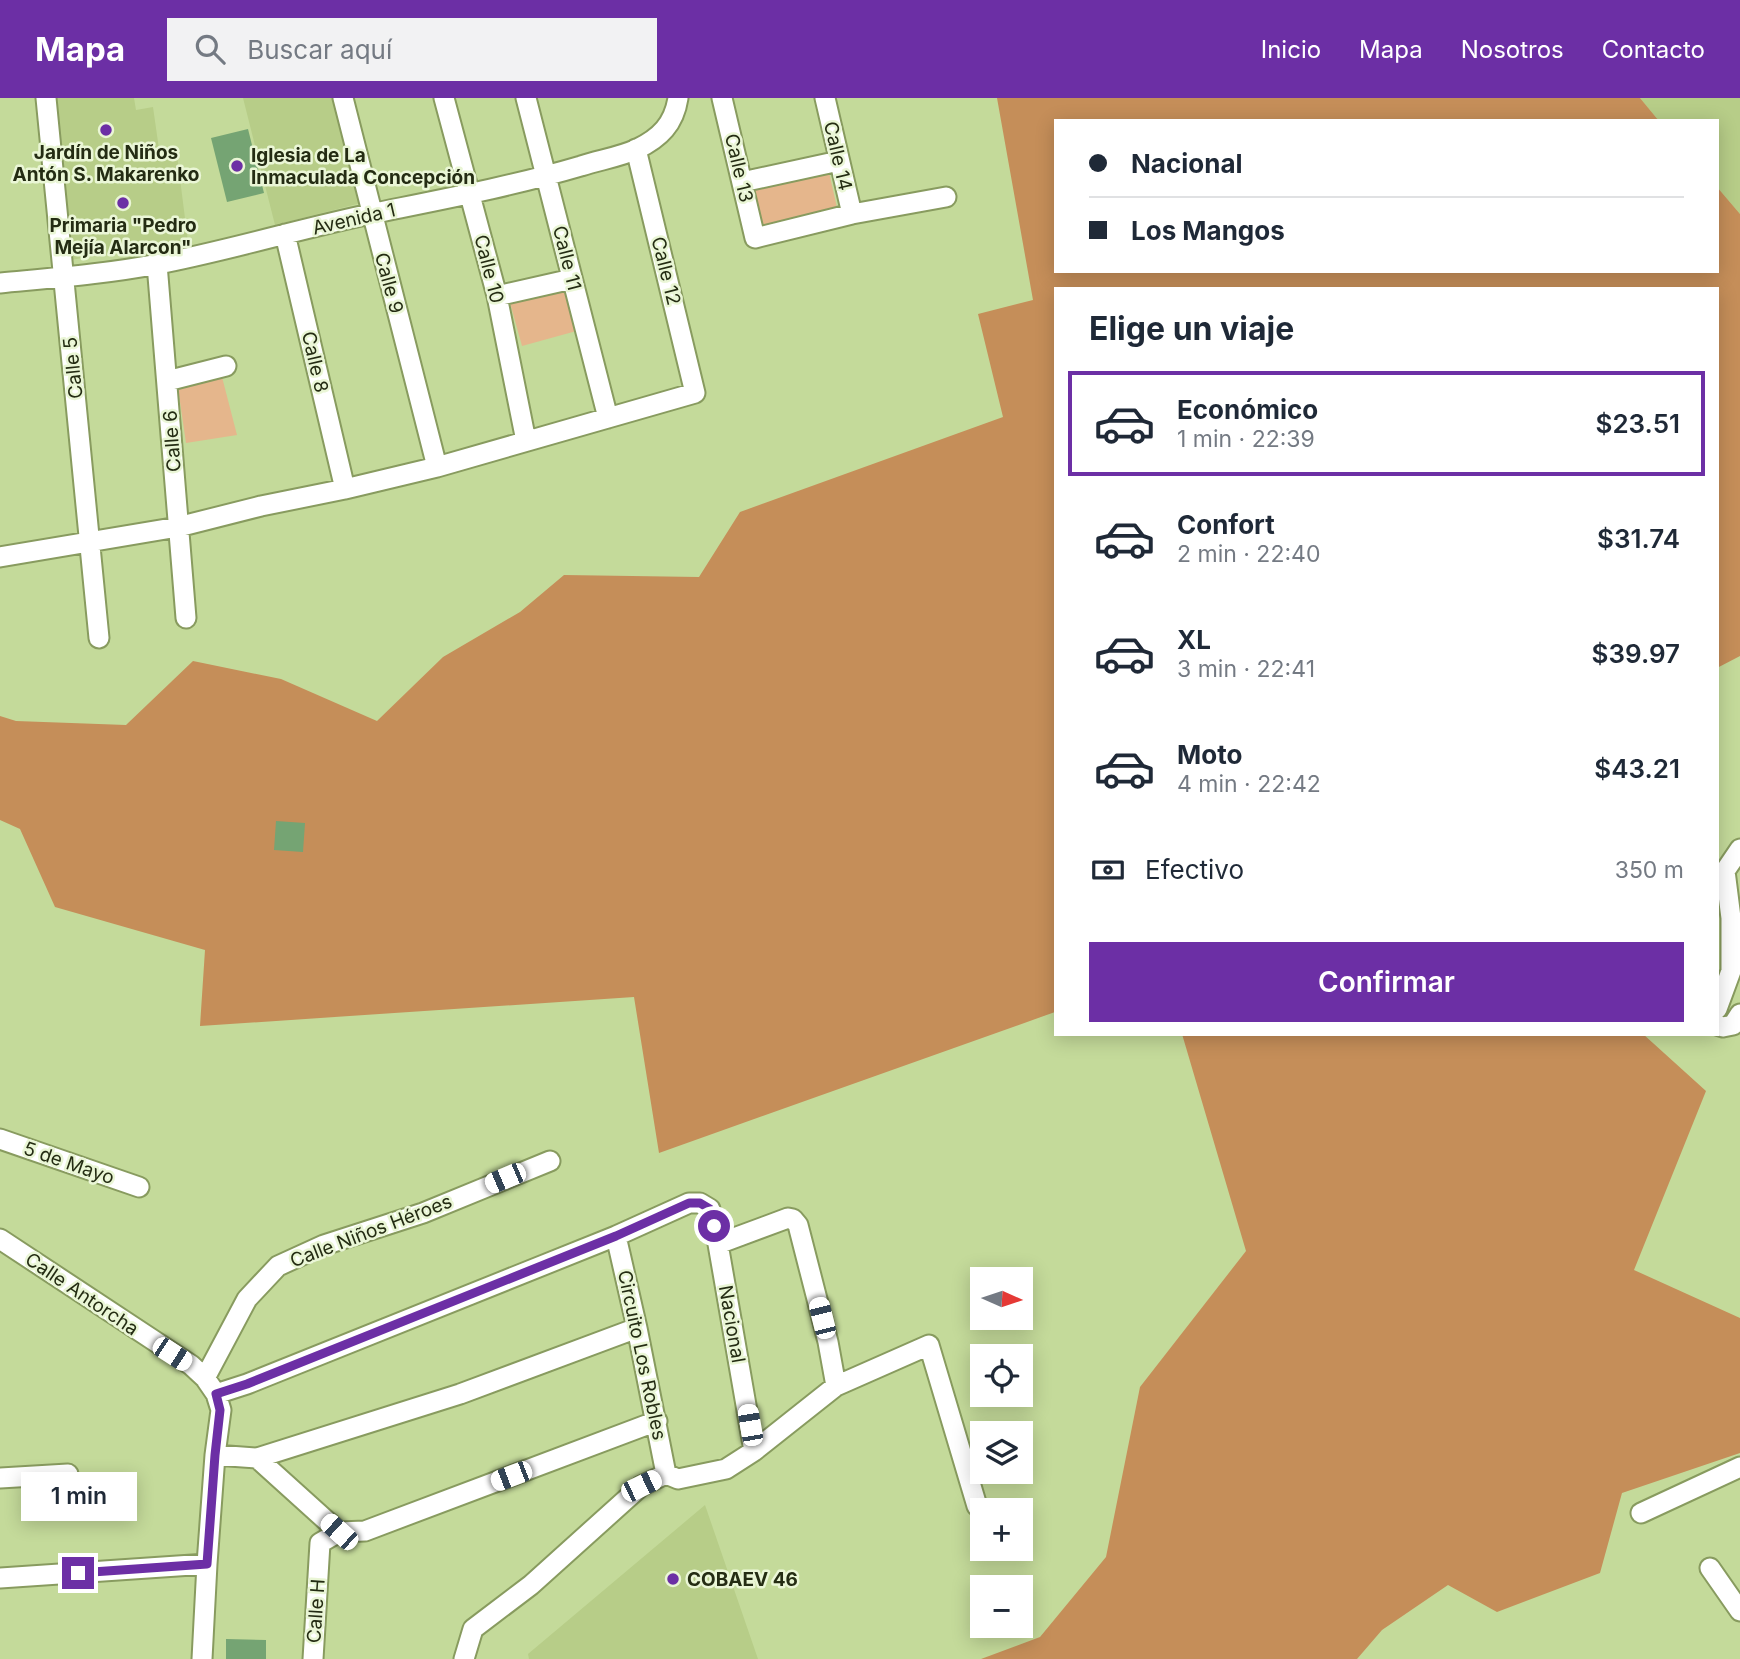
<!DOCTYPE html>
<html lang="es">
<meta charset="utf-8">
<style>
:root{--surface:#fff;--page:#f2f2f3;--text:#1f2937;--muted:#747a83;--line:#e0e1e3;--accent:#6c2fa5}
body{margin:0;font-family:Inter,sans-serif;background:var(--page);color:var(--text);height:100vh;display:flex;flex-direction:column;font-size:26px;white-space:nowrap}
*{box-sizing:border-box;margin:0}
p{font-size:23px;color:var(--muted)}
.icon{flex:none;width:38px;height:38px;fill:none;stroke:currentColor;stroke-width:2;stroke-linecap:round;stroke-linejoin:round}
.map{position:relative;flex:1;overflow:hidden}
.sheet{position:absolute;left:1054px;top:189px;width:665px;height:749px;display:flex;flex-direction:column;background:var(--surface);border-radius:0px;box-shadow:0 4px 18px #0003}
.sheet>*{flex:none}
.top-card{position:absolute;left:1054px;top:21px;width:665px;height:154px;border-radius:0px;box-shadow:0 4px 18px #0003;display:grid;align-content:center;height:154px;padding:0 35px;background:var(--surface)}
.needle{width:46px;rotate:93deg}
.controls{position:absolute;left:970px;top:1169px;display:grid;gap:14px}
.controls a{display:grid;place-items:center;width:63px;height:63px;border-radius:0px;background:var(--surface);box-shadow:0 4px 18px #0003;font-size:35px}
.end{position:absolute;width:32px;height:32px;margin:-16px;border:9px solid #6c2fa5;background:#fff;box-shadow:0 0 0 4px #fff}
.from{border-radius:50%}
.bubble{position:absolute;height:49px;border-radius:0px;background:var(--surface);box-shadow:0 4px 18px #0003;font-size:23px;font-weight:600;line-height:49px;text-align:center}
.car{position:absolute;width:21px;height:42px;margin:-21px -10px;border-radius:9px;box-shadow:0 0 5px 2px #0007;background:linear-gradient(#fff 24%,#345 0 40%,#fff 0 76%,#345 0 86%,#fff 0)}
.top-card b{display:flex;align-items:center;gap:24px;height:66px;font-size:26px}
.top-card b+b{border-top:2px solid var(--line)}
.top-card i{width:18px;height:18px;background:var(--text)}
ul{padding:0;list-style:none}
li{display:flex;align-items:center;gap:21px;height:105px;margin:0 14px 10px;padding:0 21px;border:4px solid transparent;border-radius:0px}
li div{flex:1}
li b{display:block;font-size:26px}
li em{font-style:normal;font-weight:600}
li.selected{border-color:var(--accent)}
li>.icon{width:63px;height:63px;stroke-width:1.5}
h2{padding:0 35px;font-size:32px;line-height:84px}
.pay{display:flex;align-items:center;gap:18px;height:77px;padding:0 35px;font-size:26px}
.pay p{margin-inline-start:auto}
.action{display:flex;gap:14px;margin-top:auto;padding:14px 35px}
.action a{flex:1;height:80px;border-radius:0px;background:var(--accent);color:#fff;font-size:28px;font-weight:600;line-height:80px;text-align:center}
header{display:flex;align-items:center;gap:42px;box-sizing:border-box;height:98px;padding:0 35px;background:var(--accent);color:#fff}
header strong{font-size:33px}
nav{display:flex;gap:38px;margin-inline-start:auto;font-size:24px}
.search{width:490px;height:63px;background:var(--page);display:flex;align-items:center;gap:18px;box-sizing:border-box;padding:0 24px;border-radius:0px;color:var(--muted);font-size:26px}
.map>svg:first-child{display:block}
.built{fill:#b7cd88}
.green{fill:#e5b68c}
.forest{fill:#c58e59}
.building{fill:#75a473}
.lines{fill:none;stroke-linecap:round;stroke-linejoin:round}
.minor-casing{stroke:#889b5f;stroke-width:23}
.minor{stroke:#fff;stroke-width:19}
.route{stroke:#6c2fa5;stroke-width:9}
.poi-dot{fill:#6c2fa5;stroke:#eaf6d6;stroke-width:2.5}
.labels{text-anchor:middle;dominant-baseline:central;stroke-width:5;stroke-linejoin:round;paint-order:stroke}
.poi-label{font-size:19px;font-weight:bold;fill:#242c13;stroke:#eaf6d6}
.street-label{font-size:19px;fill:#242c13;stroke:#eaf6d6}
</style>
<header>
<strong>Mapa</strong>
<div class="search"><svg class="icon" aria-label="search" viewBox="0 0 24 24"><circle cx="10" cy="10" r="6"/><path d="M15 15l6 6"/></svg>Buscar aquí</div>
<nav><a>Inicio</a><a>Mapa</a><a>Nosotros</a><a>Contacto</a></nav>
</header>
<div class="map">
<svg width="1740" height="1561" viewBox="0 0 1740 1561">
<rect width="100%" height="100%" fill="#c4da9a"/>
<path class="built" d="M52,0H134L136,12L153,9L159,51L176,49L188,144L70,162Z
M243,0H335L361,105L275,127Z
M1640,0H1740V116L1717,89V23H1659Z
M705,1407L758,1561H529L528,1556Z"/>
<path class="green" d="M828,70L838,114L764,132L753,88Z
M567,185L580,232L522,248L509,201Z
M222,279L237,337L186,345L178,290Z"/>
<path class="forest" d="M997,0H1640L1659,23H1055V173H1717V89L1740,116V558L1717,570V191H1055V914L659,1055L634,899L200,928L205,852L55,809L20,731L0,722V618L16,623L126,627L193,563L281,581L377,623L443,559L520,514L564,477L699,479L740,414L1003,319L978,216L1033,202Z
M1182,936H1643L1706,993L1634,1172L1740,1220V1355L1622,1395L1600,1475L1497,1514L1448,1487L1382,1532L1357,1561H981L1040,1539L1106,1459L1140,1289L1246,1153Z"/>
<path class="building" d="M248,31L264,95L227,104L211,40Z
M276,723L305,725L303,754L274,752Z
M226,1541L266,1542V1561H226Z"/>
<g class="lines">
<defs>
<path id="minor" d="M46,0L99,540
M343,0L437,369
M444,0L497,198L526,343
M526,0L608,320
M722,0L755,140L852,116L946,99
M825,0L852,116
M742,84L839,63
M285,136L345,391
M157,166L186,520
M0,185C52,180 106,176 158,166C231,152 302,130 375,115C444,101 513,88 581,68C599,62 620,59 637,51C660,40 674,26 678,0
M497,198L572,181
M167,283L226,268
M0,459L178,429L261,408L345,391L437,369L695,295L636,51
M1717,911L1731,873V820L1725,773L1740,751
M1717,927L1723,929L1733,927L1740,916
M0,1041L139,1089
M616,1138L637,1230L666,1376
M0,1141L191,1267L205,1280L216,1296L221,1312L215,1357L207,1466L202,1561
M718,1146L788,1120L793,1121L798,1127L828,1244L836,1288
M205,1280L247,1201L278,1168L324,1147L423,1115L550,1063
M216,1296L247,1286L616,1138L689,1105H700L710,1111L718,1146L754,1353
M215,1357L257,1360L460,1296L637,1230
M257,1360L339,1434
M0,1380L68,1376
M1641,1415L1740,1369
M1710,1470L1740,1513
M0,1480L207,1466
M313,1561L320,1445L339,1434L365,1433L657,1323
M464,1561L473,1531L531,1487L641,1388L666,1376L678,1381L726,1371L754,1353L836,1288L929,1247L977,1408"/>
</defs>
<use href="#minor" class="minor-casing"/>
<use href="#minor" class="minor"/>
</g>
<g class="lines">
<path class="route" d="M78,1475L207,1466L215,1357L220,1312L216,1296L247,1286L616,1138L689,1105H700L710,1111L714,1128"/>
</g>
<g class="poi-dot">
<circle cx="106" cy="32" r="7"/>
<circle cx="237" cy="68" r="7"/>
<circle cx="123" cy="105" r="7"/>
<circle cx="673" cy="1481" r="7"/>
</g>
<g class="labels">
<g class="poi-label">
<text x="106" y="54">Jardín de Niños<tspan x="106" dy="22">Antón S. Makarenko</tspan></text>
<text x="251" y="57" text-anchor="start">Iglesia de La<tspan x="251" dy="22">Inmaculada Concepción</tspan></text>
<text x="123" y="127">Primaria "Pedro<tspan x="123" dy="22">Mejía Alarcon"</tspan></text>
<text x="687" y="1481" text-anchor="start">COBAEV 46</text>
</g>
<g class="street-label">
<text transform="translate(838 58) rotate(77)">Calle 14</text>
<text transform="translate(739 70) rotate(77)">Calle 13</text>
<text transform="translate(354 121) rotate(-13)">Avenida 1</text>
<text transform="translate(567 160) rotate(76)">Calle 11</text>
<text transform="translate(489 171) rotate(76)">Calle 10</text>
<text transform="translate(666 173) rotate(76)">Calle 12</text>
<text transform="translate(389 185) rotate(75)">Calle 9</text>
<text transform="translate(315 264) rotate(77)">Calle 8</text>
<text transform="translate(73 270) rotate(-96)">Calle 5</text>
<text transform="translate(172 343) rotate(-94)">Calle 6</text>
<text transform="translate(69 1065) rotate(19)">5 de Mayo</text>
<text transform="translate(371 1133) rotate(-21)">Calle Niños Héroes</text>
<text transform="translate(82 1196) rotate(34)">Calle Antorcha</text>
<text transform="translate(732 1226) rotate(80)">Nacional</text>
<text transform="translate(642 1257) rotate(78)">Circuito Los Robles</text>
<text transform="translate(316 1513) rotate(-86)">Calle H</text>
</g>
</g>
</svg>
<div class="controls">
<a><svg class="needle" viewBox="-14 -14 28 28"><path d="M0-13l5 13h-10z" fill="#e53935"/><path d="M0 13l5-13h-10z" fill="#747a83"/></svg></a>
<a><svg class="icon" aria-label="locate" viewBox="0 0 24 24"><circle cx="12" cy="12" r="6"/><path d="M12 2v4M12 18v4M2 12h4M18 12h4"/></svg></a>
<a><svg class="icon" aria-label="layers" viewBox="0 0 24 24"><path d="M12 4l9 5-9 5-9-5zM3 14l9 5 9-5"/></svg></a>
<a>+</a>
<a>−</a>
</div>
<i class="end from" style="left:714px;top:1128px"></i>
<i class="end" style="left:78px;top:1475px"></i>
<div class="bubble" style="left:21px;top:1374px;width:116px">1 min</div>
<i class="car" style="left:505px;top:1080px;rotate:247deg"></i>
<i class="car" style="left:822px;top:1220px;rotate:346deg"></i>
<i class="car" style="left:172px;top:1256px;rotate:123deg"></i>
<i class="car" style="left:750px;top:1327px;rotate:350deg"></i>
<i class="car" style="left:511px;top:1378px;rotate:249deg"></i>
<i class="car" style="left:641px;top:1388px;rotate:64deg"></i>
<i class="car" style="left:339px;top:1434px;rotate:312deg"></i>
<div class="top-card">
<b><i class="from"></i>Nacional</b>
<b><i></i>Los Mangos</b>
</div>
<section class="sheet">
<h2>Elige un viaje</h2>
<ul>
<li class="selected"><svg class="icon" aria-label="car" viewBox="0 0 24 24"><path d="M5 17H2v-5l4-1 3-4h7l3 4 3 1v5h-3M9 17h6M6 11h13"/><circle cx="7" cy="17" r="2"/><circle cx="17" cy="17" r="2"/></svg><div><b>Económico</b><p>1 min · 22:39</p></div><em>$23.51</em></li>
<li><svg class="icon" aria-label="car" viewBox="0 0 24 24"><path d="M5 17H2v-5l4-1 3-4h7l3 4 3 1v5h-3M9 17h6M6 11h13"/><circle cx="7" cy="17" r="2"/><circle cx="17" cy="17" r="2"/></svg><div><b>Confort</b><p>2 min · 22:40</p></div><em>$31.74</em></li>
<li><svg class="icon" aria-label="car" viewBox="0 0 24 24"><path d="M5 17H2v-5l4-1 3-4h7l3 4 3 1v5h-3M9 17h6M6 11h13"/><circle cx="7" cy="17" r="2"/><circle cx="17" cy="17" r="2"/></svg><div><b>XL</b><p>3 min · 22:41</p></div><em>$39.97</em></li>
<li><svg class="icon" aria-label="car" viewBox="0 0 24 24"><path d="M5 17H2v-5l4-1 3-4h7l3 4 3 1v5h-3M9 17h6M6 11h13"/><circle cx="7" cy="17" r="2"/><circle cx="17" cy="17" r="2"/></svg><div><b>Moto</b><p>4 min · 22:42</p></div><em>$43.21</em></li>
</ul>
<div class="pay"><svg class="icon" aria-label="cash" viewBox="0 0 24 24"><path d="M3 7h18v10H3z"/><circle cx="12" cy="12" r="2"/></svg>Efectivo<p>350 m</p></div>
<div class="action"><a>Confirmar</a></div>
</section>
</div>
